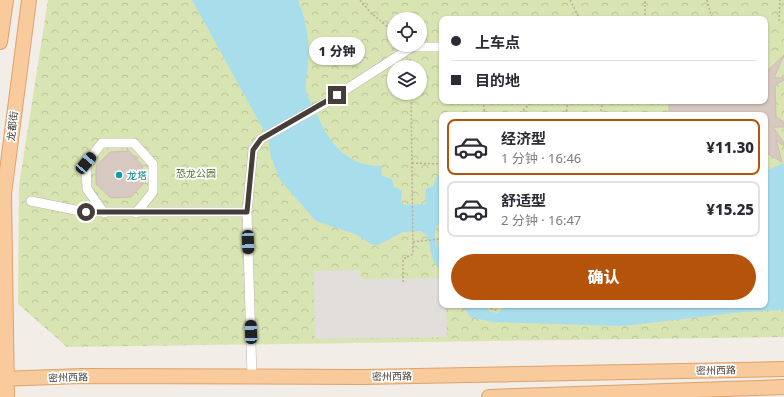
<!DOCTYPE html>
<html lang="zh">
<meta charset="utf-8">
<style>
:root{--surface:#fff;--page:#f7f7f7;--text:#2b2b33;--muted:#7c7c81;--line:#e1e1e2;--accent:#b45309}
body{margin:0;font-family:"Noto Sans","Noto Sans SC",sans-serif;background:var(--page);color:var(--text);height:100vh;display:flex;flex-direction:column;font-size:15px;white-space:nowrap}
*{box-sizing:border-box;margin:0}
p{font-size:13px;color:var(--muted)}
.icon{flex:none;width:22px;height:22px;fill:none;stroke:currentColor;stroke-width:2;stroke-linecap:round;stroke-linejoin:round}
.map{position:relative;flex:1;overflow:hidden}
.panel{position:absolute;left:439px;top:112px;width:329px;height:196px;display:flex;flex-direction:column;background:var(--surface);border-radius:8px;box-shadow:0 1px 3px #0004}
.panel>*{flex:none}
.top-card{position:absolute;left:439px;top:16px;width:329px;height:88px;border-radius:8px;box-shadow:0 1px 3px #0004;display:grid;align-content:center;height:88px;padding:0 12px;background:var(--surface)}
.fabs{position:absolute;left:387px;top:12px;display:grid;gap:8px}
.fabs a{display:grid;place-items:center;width:40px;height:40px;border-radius:50%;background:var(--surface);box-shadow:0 1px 3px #0004;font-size:20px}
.end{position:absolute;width:18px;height:18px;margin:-9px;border:5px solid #453d37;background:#fff;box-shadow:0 0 0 2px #fff}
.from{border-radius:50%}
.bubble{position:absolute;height:28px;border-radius:14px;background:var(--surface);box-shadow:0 1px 3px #0004;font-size:13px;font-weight:800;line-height:28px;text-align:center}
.car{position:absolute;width:12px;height:24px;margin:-12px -6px;border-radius:5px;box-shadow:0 0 3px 1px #0007;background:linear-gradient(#222 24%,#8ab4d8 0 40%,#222 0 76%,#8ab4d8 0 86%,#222 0)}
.top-card b{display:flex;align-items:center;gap:14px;height:38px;font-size:15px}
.top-card b+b{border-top:1px solid var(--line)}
.top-card i{width:10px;height:10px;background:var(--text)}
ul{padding:7px 0 0;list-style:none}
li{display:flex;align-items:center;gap:12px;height:56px;margin:0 8px 6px;padding:0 4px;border:2px solid var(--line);border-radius:8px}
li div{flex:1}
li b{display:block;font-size:15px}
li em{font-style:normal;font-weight:800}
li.current{border-color:var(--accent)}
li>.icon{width:36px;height:36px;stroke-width:1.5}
.button{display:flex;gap:8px;margin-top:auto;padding:8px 12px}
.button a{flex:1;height:46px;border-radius:24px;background:var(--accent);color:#fff;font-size:16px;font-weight:800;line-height:46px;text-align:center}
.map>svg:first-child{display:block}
.forest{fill:url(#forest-crowns);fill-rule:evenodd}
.parking{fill:#e1dedc}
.water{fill:#a8deec}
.building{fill:#d7c9c1;stroke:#cebdb1}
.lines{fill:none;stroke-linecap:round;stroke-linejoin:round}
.minor-casing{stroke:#beb3ab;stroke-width:10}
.primary-casing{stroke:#dca36c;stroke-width:16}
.path{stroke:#beab9d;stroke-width:1.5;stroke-dasharray:2 2;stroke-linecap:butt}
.minor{stroke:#fff;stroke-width:9}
.primary{stroke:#f8ca9c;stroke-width:14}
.route{stroke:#453d37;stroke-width:5}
.culture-dot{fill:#0f9aa8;stroke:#fff;stroke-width:1.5}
.labels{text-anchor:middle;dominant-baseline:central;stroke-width:3.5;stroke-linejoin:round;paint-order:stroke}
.street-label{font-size:10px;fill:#453d37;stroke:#fff}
.park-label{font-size:10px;fill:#57742e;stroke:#fff}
.culture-label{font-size:10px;fill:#0d838f;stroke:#fff;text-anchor:start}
</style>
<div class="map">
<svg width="784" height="397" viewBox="0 0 784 397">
<defs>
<pattern id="forest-crowns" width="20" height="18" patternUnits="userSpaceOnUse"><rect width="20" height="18" fill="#d9e4b3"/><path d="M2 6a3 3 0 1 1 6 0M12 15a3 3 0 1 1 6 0" fill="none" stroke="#bcc49b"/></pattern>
</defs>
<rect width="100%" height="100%" fill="#f3ede8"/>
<path class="forest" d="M48,0H784V337L67,347L18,304L19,185ZM394,19H420V45H394ZM442,19H765V101H442ZM394,67H420V93H394ZM442,115H765V305H442Z"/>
<path class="parking" d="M360,270L361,279L442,278V305H446L447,337L315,339L314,271Z"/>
<path class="water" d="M192,0H298C306,19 310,42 308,63C308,71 305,81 306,90C307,97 313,106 316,112C329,143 346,166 381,166L382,176L392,179L394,187L402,190L401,203L405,205L425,204L426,189L433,186L437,176L442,173V220L437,226L435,235L437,245L442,252V268C425,263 436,239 421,231L403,232L378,245H373L355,234L316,221L280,180L271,157L268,138Z
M784,163V310L742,312L623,326L492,322L470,317L463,305H485L488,311L497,313L508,305H765V171Z"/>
<path class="building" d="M784,55L774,78H784V80L775,85L776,117L784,122V127H773L784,143V146L776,140L782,162L768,154L765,155V115H669V101H765V73Z
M129,151L142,165V185L131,197L111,198L96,184V166L110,152Z"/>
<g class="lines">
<defs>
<path id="minor" d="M31,201L85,212H247
M104,213L87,189L86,163L102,143H134L153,164V192L136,213
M252,377L247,212L253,150L261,139L325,103L412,47H442"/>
<path id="primary" d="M0,42L6,0
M0,379L82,376L363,377L784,369
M7,397L4,194L29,0
M489,397L784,387"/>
</defs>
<use href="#minor" class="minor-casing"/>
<use href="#primary" class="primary-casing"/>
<path class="path" d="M360,0L371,13L394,32
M570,0L580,19
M707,0L712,19
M645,19V0
M779,21L780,0
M410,59V67
M483,101L485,115
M508,115L521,112L533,101
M566,115L568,101
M600,115L602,106L601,101
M412,163L442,164
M442,230L439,244L442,246
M413,242L439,239
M403,282V259L413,254L411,93
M489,305L491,309L496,310L498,305"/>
<use href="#minor" class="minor"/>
<use href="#primary" class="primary"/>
</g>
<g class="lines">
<path class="route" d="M86,212H247L253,150L261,139L337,95"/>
</g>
<circle class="culture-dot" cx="119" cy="175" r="4"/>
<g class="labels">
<g class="street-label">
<text transform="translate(12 126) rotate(-83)">龙都街</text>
<text transform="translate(716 370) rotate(-1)">密州西路</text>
<text transform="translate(392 376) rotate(-1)">密州西路</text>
<text transform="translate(68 377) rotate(-2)">密州西路</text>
</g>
<g class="park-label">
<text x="196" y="173">恐龙公园</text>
</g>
<g class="culture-label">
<text x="127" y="175">龙塔</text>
</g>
</g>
</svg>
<div class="fabs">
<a><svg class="icon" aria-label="locate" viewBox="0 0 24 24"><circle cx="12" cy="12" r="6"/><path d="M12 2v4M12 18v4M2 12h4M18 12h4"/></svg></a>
<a><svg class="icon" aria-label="layers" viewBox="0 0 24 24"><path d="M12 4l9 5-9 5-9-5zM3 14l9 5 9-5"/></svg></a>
</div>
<i class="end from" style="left:86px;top:212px"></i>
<i class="end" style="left:337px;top:95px"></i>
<div class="bubble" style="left:309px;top:37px;width:56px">1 分钟</div>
<i class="car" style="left:86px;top:163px;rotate:40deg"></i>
<i class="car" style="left:248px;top:242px;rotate:178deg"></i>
<i class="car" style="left:251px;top:332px;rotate:358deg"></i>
<div class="top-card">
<b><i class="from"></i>上车点</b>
<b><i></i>目的地</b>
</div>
<section class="panel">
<ul>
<li class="current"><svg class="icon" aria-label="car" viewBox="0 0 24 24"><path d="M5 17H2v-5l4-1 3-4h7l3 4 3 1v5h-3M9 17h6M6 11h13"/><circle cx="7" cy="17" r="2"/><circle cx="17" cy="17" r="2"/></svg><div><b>经济型</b><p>1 分钟 · 16:46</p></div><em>¥11.30</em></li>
<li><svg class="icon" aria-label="car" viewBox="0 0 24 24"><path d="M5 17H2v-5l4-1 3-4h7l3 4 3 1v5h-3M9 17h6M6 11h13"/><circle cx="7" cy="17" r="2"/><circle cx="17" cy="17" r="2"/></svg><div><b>舒适型</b><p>2 分钟 · 16:47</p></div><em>¥15.25</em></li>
</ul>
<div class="button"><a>确认</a></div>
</section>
</div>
